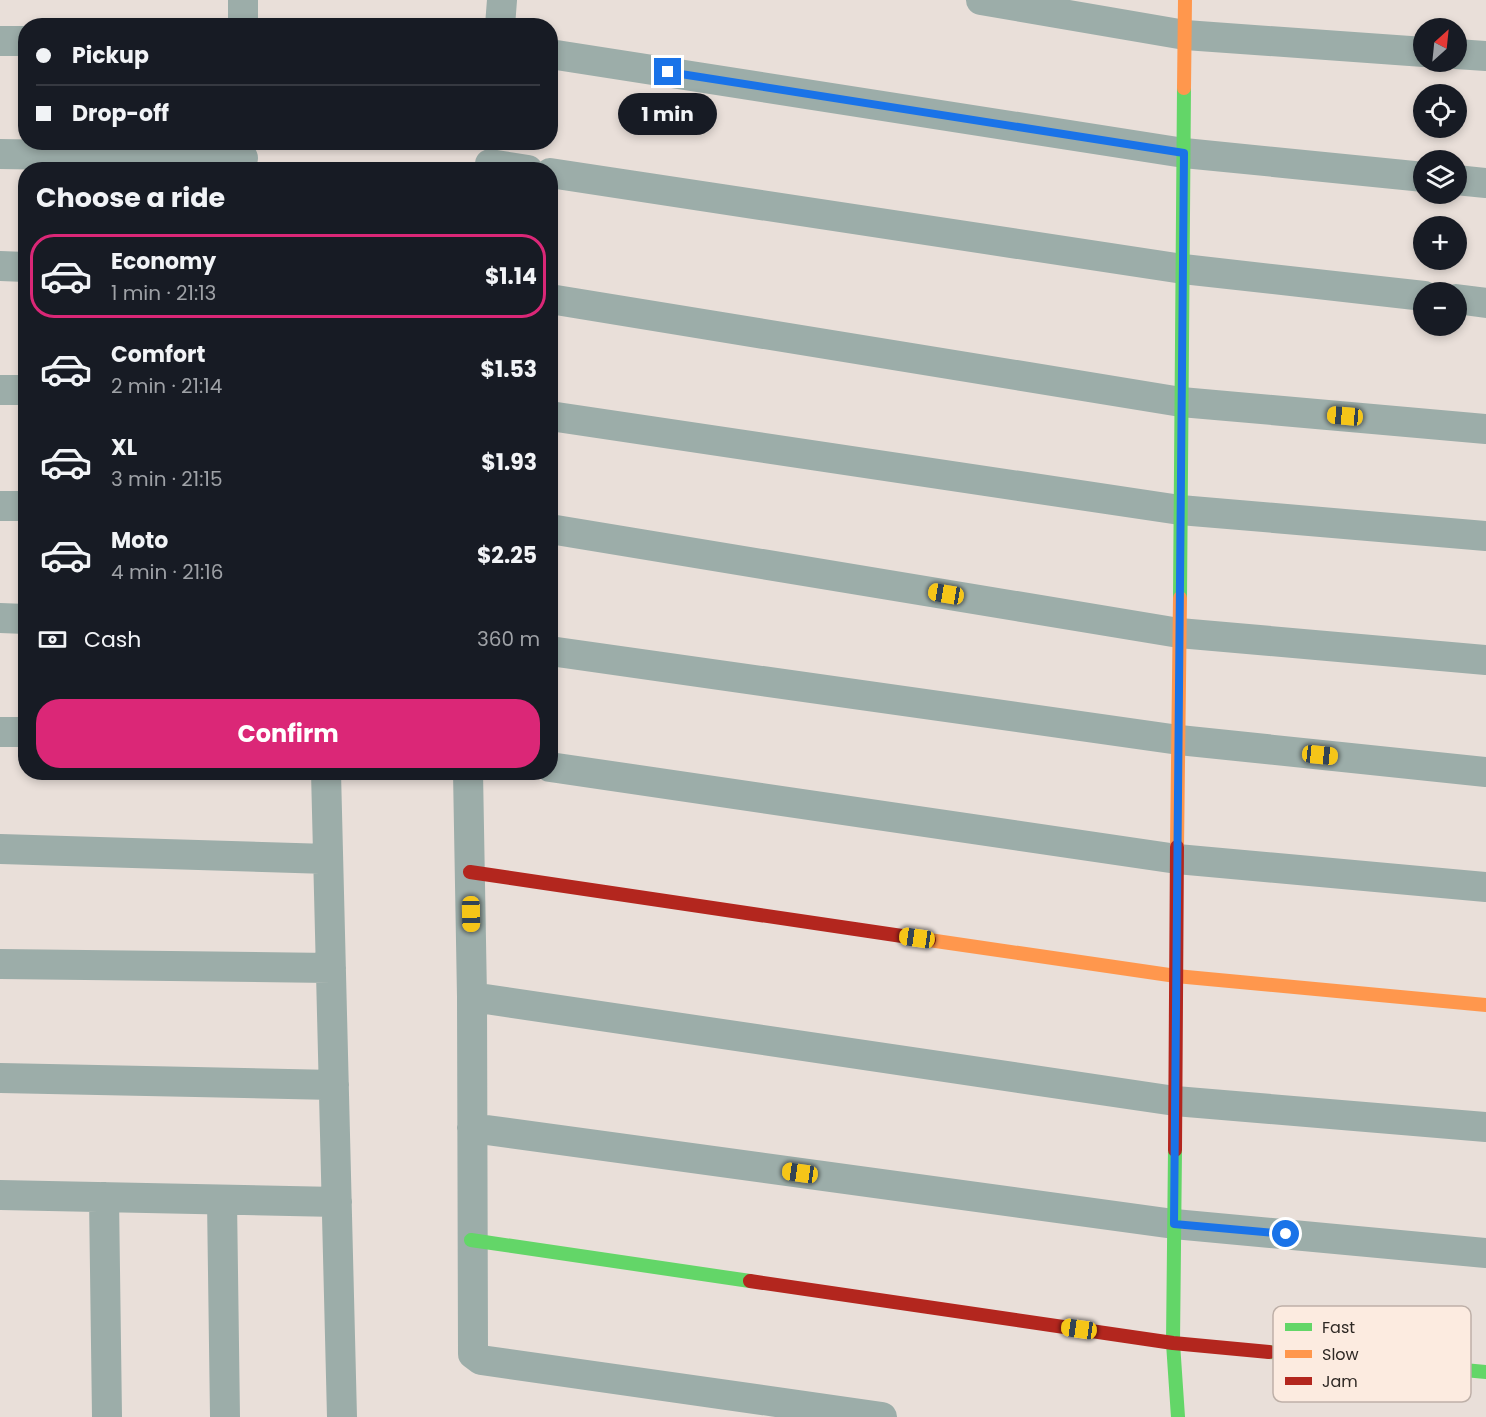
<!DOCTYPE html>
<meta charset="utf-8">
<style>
:root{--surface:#171b24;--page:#20242c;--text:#f1f3f6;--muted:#9ea1a6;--line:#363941;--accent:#db2777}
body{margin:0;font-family:Poppins,sans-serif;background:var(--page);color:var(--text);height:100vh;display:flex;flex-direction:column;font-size:22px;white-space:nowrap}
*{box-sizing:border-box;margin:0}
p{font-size:20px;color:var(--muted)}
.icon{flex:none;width:33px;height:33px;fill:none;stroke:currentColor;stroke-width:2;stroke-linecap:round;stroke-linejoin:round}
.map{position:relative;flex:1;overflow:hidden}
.panel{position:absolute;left:18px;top:162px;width:540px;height:618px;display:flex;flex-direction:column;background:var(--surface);border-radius:24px;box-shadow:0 3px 9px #0003}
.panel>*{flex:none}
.hud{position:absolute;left:18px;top:18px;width:540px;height:132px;border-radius:24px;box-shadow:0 3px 9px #0003;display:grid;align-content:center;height:132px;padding:0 18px;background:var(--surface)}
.needle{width:39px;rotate:27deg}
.buttons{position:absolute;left:1413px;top:18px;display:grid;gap:12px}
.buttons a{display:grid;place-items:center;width:54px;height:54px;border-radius:50%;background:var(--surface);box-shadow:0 3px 9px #0003;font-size:30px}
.end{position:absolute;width:27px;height:27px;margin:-14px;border:8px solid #1a73e8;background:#fff;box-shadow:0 0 0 3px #fff}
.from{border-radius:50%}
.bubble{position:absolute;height:42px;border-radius:21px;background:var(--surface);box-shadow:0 3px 9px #0003;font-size:20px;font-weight:700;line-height:42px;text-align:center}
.car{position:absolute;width:18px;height:36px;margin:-18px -9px;border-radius:8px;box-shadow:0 0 4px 2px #0007;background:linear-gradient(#f5c518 24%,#345 0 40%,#f5c518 0 76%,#345 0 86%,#f5c518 0)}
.hud b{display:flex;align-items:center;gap:21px;height:57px;font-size:22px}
.hud b+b{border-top:2px solid var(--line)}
.hud i{width:15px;height:15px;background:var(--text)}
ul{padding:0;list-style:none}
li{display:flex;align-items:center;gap:18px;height:84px;margin:0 12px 9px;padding:0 6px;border:3px solid transparent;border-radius:24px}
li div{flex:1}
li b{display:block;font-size:22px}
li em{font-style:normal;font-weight:700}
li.selected{border-color:var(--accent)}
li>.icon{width:54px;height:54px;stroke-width:1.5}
h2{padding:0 18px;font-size:27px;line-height:72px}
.pay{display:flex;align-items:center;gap:15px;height:66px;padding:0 18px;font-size:22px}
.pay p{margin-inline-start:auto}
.cta{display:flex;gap:12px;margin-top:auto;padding:12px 18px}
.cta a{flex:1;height:69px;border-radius:24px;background:var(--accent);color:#fff;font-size:24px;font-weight:700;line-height:69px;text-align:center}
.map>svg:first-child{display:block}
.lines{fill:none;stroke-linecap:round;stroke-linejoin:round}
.street{stroke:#9cada9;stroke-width:30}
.fast{stroke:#63d668;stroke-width:14}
.slow{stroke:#ff974d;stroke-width:14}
.jam{stroke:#b3261e;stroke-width:14}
.route{stroke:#1a73e8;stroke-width:8}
.key{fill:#fcebe0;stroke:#beb0a8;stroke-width:1.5}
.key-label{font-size:16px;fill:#2e2824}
</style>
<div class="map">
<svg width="1486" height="1417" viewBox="0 0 1486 1417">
<rect width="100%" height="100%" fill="#e9dfd9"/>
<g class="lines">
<path class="street" d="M243,0V26
M981,0L1185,35L1424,52
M500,26L502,0
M0,41H26
M550,54L1184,153L1424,177
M1456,54L1486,56
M0,154L243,158
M490,164L528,170
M550,173L1183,269L1424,296
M1456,180L1486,183
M0,266L26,267
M550,299L1181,402L1486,429
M1456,299L1486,303
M0,390H26
M550,416L1180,510L1486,536
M0,506H26
M550,529L1179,633L1486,660
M0,618L26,619
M550,651L1179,740L1486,772
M0,732H26
M550,767L1177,859L1486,887
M326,772L342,1417
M468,772L472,997L473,1354L481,1360L882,1417
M0,849L328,859
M0,964L331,968
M472,997L1175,1101L1486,1127
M0,1078L334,1085
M472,1128L1174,1224L1486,1253
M0,1195L337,1202
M104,1197L107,1417
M222,1200L225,1417"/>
<path class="fast" d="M1180,598L1184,88
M1175,1150L1173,1343L1178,1417
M471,1240L750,1281
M1269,1352L1486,1372"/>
<path class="slow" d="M1184,88L1185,0
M1177,847L1180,598
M929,940L1176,976L1486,1005"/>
<path class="jam" d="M470,872L929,940
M1175,1150L1177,847
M750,1281L1173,1343L1269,1352"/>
</g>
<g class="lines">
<path class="route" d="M668,72L1184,153L1174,1224L1286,1234"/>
</g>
<rect x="1273" y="1306" width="198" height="96" rx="9" class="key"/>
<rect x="1285" y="1323" width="27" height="8" fill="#63d668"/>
<rect x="1285" y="1350" width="27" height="8" fill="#ff974d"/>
<rect x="1285" y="1377" width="27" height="8" fill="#b3261e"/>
<g class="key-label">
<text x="1322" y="1333">Fast</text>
<text x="1322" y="1360">Slow</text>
<text x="1322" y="1387">Jam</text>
</g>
</svg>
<div class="buttons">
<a><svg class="needle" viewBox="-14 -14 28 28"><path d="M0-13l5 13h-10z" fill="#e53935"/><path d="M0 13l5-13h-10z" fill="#9ea1a6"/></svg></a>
<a><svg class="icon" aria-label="locate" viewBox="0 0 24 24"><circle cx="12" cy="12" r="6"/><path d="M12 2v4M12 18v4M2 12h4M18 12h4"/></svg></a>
<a><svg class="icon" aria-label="layers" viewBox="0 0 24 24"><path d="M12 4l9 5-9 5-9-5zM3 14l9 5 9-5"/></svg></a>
<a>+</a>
<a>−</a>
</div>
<i class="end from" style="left:1286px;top:1234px"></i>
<i class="end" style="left:668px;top:72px"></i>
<div class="bubble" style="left:618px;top:93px;width:99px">1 min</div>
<i class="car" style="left:1345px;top:416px;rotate:275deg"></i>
<i class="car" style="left:946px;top:594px;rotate:280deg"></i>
<i class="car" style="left:1320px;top:755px;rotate:96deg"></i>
<i class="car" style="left:471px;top:914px;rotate:179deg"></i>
<i class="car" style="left:917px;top:938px;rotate:278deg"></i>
<i class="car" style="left:800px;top:1173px;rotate:278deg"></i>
<i class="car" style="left:1079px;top:1329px;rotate:278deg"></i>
<div class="hud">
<b><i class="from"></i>Pickup</b>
<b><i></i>Drop-off</b>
</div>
<section class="panel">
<h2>Choose a ride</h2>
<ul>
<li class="selected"><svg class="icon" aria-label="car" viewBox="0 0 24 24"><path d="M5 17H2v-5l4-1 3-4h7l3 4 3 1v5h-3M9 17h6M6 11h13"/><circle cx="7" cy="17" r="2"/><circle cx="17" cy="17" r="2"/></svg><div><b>Economy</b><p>1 min · 21:13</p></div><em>$1.14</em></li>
<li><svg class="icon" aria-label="car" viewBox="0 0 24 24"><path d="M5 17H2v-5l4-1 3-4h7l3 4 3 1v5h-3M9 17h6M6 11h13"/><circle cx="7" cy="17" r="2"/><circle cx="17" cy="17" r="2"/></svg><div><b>Comfort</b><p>2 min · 21:14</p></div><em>$1.53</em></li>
<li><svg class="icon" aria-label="car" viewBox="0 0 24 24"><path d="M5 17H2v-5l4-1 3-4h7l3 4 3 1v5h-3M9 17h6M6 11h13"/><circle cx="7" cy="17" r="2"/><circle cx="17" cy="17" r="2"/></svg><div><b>XL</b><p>3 min · 21:15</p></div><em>$1.93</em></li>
<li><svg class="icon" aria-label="car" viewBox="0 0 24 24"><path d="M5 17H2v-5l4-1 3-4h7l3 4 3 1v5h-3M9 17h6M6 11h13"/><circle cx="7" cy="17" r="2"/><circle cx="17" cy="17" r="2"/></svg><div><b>Moto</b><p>4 min · 21:16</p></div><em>$2.25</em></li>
</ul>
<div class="pay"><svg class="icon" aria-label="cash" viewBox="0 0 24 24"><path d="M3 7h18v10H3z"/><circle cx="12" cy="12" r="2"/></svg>Cash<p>360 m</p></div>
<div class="cta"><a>Confirm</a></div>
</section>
</div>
